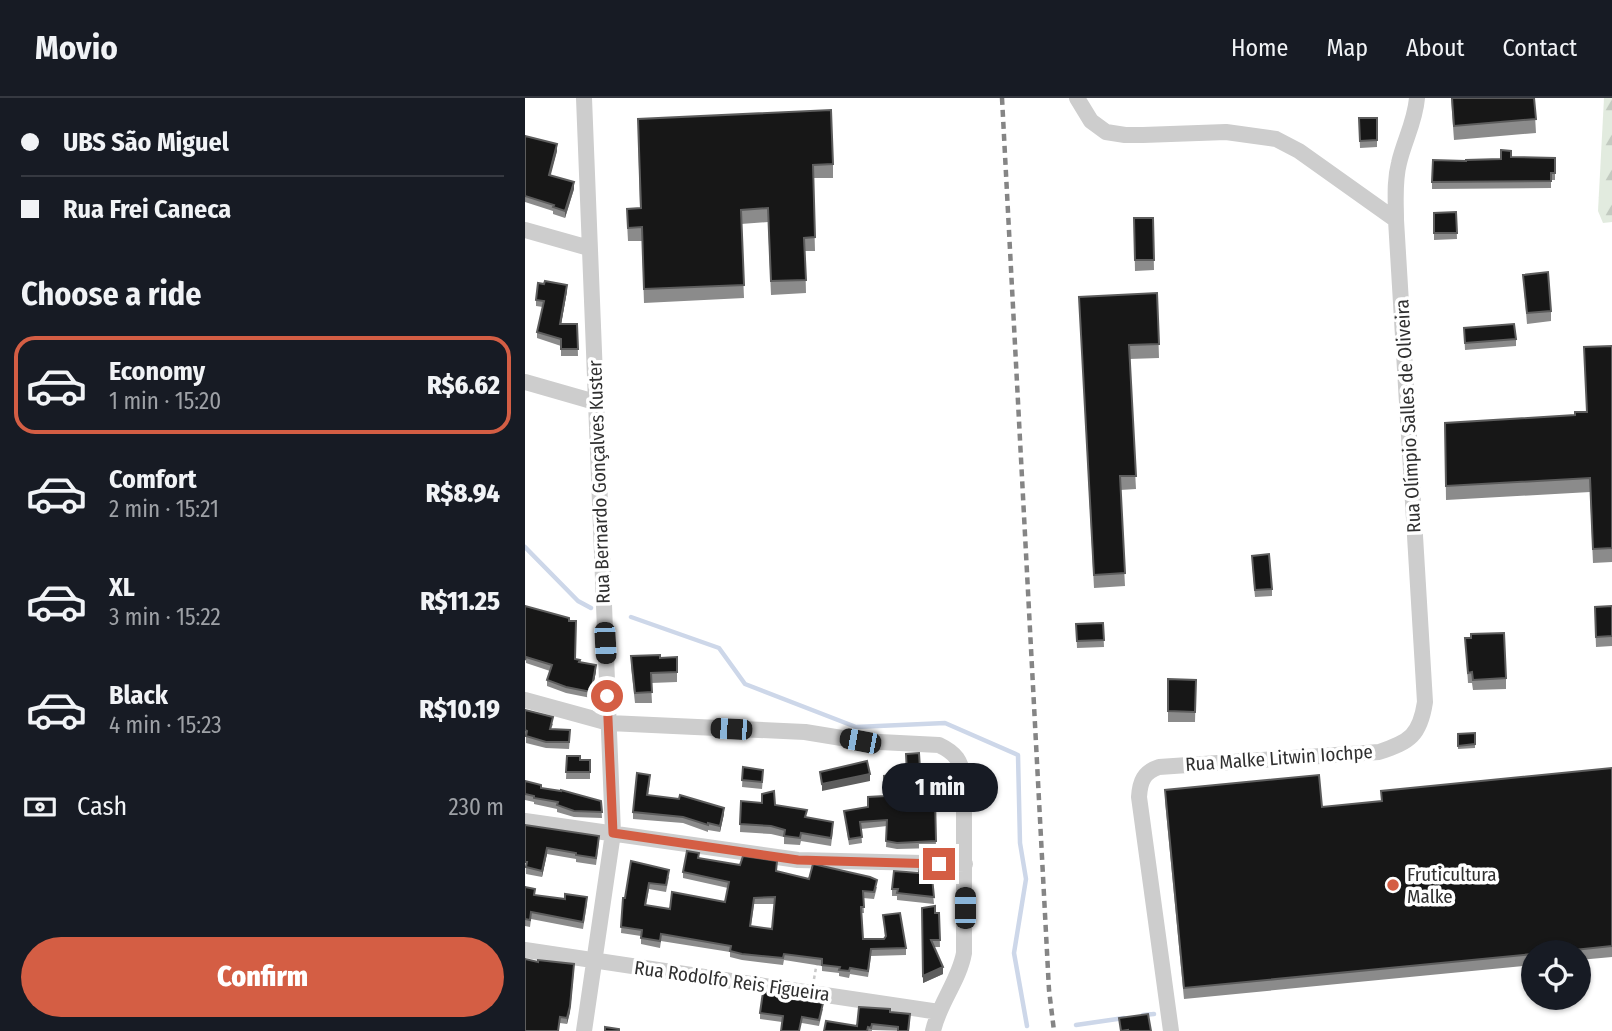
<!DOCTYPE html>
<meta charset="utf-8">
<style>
:root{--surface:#171b24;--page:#20242c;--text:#f1f3f6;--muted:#9ea1a6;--line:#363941;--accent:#d45e44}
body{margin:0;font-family:"Fira Sans Condensed",sans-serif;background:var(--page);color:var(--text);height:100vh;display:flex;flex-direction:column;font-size:26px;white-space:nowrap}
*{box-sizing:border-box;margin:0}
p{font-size:23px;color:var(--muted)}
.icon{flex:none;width:38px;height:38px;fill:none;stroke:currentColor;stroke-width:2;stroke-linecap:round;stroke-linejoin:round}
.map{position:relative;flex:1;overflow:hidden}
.drawer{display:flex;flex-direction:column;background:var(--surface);width:525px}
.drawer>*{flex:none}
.guide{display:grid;align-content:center;height:154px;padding:0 21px;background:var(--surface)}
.fabs{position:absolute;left:996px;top:842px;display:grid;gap:14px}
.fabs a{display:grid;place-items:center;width:70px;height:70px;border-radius:50%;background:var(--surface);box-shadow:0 2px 5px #0004;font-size:35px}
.end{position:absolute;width:32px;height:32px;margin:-16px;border:9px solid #d45e44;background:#fff;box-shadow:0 0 0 4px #fff}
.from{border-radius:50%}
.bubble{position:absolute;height:49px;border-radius:24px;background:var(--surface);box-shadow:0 2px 5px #0004;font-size:23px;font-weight:800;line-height:49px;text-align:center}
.car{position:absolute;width:21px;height:42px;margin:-21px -10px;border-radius:9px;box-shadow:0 0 5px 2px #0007;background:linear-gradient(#222 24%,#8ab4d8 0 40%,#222 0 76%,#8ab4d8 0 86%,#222 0)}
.guide b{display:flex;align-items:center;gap:24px;height:66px;font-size:26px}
.guide b+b{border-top:2px solid var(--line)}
.guide i{width:18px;height:18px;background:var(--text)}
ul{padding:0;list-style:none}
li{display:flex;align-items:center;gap:21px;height:98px;margin:0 14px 10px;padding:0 7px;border:4px solid transparent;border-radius:21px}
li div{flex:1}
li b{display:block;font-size:26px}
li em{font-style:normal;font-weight:800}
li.on{border-color:var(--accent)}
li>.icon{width:63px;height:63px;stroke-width:1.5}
h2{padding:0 21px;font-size:32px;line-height:84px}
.pay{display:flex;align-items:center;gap:18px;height:77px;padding:0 21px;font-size:26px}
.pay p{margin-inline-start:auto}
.primary-button{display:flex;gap:14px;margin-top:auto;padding:14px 21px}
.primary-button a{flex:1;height:80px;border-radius:42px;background:var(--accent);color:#fff;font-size:28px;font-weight:800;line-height:80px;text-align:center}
header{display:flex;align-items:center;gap:42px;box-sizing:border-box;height:98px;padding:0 35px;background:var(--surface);border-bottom:2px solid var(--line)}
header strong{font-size:33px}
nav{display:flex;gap:38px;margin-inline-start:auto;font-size:24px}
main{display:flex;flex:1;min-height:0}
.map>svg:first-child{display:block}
.forest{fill:url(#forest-firs)}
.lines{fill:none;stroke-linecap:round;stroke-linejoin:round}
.stream{stroke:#cdd7e9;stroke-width:4.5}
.path{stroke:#cacaca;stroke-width:2.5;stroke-dasharray:3.5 3.5;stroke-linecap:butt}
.minor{stroke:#cdcdcd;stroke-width:16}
.rail{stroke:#858585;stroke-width:4.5;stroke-dasharray:7 5;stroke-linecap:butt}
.wall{fill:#8b8b8b;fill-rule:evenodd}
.shaded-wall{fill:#5d5d5d}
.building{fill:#171717;stroke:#5d5d5d;stroke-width:2;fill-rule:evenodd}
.route{stroke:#d45e44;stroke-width:9}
.poi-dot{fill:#d45e44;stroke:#fff;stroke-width:2.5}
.labels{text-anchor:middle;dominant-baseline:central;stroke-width:7;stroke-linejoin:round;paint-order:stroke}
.street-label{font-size:19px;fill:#303030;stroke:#fff}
.poi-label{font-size:19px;fill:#303030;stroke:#fff;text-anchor:start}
</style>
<header>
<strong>Movio</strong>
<nav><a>Home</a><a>Map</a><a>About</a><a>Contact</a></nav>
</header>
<main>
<section class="drawer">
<div class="guide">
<b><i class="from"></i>UBS São Miguel</b>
<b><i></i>Rua Frei Caneca</b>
</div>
<h2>Choose a ride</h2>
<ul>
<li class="on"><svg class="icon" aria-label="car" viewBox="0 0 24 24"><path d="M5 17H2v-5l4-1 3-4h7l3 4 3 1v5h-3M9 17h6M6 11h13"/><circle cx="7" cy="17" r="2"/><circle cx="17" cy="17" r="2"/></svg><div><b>Economy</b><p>1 min · 15:20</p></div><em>R$6.62</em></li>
<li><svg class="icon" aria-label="car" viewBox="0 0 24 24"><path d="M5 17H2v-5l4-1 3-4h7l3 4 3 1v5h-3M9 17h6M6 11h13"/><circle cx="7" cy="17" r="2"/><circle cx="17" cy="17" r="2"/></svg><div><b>Comfort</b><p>2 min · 15:21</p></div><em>R$8.94</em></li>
<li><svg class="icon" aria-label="car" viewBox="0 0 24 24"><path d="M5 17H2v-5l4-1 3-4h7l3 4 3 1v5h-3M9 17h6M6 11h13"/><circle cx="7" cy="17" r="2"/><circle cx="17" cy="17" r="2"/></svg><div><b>XL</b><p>3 min · 15:22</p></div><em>R$11.25</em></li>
<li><svg class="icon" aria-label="car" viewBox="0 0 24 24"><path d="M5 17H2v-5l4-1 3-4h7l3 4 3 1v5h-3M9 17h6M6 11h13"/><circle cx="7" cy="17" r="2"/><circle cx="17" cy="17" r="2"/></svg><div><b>Black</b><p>4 min · 15:23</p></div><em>R$10.19</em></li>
</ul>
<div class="pay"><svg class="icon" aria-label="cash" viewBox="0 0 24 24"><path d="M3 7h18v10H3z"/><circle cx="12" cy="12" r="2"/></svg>Cash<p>230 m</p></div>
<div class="primary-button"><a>Confirm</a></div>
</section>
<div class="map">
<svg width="1087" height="933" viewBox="0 0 1087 933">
<defs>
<pattern id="forest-firs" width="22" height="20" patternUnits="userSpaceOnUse" patternTransform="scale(1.75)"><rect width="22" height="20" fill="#e2ebdf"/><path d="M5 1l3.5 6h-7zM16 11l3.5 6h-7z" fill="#c2cac0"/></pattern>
</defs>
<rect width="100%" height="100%" fill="#fff"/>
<path class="forest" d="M1079,0H1087V124L1078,125L1073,113Z"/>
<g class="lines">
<path class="stream" d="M0,449L53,503L66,510
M106,519L194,550L220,586L331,629L420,625L493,657L495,745L501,781L489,855L502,928
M618,917L629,916
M551,927L599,920"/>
<path class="path" d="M289,881L292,864"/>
<path class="minor" d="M552,0L566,23L581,34L600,37H618L701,34L751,41L774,53L871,122
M0,132L64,150
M0,284L70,304
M0,602L84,625L280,634L335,643L414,647C431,655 436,663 439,681V855C434,883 414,905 408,933
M0,723L273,762L440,766
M0,852L414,914
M59,933L88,735L59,0
M646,933L614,699C615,683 619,674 634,669L854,654C885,644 895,637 900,604L871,122C871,103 869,84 874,65C879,43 890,24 892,0"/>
<path class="rail" d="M477,0L524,892L529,933"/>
</g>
<path class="wall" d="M926,0H1009L1011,35L929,42Z
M834,20H852V49L835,50Z
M113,35L308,66V80H288L290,153H280L281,195L246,197L243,124L216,126L219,200L119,205L117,143H103L102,124V111L115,110Z
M0,38L32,53L25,77L49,91L40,120L28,116V113L0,104Z
M986,59L1030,60V82H1026V90L907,91V84L976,61Z
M931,114L932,141L909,142V115Z
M609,120H628L629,172L610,173Z
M998,177L1026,213V223L1002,226Z
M42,193L36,226H52L53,258H36V248L12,240V234L18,209L11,208V202Z
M632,195L634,260L604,261L611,391L595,392L600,488L569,490L554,199Z
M939,230L991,241V248L940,252Z
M1087,248V464L1068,465L1065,394L921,402L920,325L1050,317L1062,314L1059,249Z
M727,465L747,491V498L730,499Z
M0,508L51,561L71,573L66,600L41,595L22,588V582L25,573L1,565Z
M1087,508V548L1071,549L1070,520Z
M578,525L579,549L552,550L551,526Z
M940,540L981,580V591L948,592L947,585H943Z
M106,558L135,560L152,559V584L126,585L127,605H110L106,569Z
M643,581L671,582L670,624H643Z
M0,612L28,626L26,631L45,639L44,651L21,650L1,645V639H0Z
M950,635V650L933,651V636Z
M42,658L55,662H65V681H41Z
M218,669L238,679L237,691L217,689Z
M1087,670V859L1054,862V854H1008V867L659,901L640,703V692L797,709L856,703V693Z
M0,683L16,690L76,703L77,720L49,719L32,714V711L9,706V704L0,702Z
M125,683L123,698L199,716L195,734L183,732V734L158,725L108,721V714Z
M396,686L407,699H410L411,750L372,751L361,749L362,728L336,731L337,745L324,747L319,713L343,709Z
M216,703L250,707L282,719L308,732L306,748L276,743L275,747L259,746V739L246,736L215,734Z
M0,727L74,744L71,767L51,764V761L22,756L17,779L1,776Z
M174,760L251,773L284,781L352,789L349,801L338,800L339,815H336L338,841H359L360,839L358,817L381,850V857L346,858L343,879L325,876L324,880L314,878V875L297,873V868L259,862L258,867L217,862L205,859V854L136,843L135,850L116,846V838L96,835L98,800H100L106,763L144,779L141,794L124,791L121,807L145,811L200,804L203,790L158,780V774ZM229,806H249L247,831L226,828Z
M394,775L419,776L416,786H407L409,806L372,802V798H367V791Z
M0,789L10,797L62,806L58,831L6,821L5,829L0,828Z
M397,810L410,815H414L415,849H409L418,876L398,885Z
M49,872L45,914L42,926L35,925L0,933Z
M252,899L298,911L294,928L277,925L257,924L235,921V915Z
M365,914L385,922L384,933L347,932V933H299L332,928Z"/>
<path class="shaded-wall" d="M32,46V53L24,84V77Z
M49,84V91L40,120V113Z
M42,187V193L35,233V226Z
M71,567V573L66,600V594Z
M345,676V683L297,693V686Z
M199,710V716L195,734V728Z
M22,750V756L17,779V773Z
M419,769V776L416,786V779Z
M49,866L45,914L42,926V920Z
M418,869V876L398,885V878Z"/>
<path class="building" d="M927,0H1009L1011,21L929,28Z
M306,12L308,66L288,67L290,139L279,140L281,182L246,183L243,110L216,112L219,187L119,191L117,129L103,130L102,111L116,110L113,21Z
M834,20H852V42L835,43Z
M0,38L32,46L24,77L49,84L40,113L28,109L29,107L0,98Z
M976,52L986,53V59L1030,60V75H1026V83L907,84L908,62L941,63V62L976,61Z
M931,114L932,135H909V115Z
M609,120H628L629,162H610Z
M1023,174L1026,213L1002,215L998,177Z
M20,183L42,187L35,226H52L53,251H36V241L12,234L19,203L11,202L13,185L19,186Z
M632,195L634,246L604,247L611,378H595L600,475L569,477L554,199Z
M989,226L991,241L940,245L939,230Z
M1087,248V450L1068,451L1065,380L921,388L920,325L1050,317V314H1062L1059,249Z
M744,456L747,491L730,492L727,458Z
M0,508L44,520V523H51L50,561L55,562L54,564L71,567L66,594L41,589L22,582L27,567L1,559L0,562Z
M1087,508V538L1071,539L1070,509Z
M578,525L579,542L552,543L551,526Z
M979,535L981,580L948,582L947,574L943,575L940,540H946V536Z
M135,557V560L152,559V574L126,575L127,594L110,595L106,558Z
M643,581L671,582L670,614L643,613Z
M0,612L28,619L25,631L45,632L44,644H21L1,638L2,633L0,632Z
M950,635V646L933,648V636Z
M394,655L396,686L406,685L407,699H410L411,743L372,745L361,743L362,722L335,724L337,739L324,741L319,713L343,709V699L360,698L359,678L382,676L381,656Z
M42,658H55V662H65V674H41Z
M342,663L345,676L297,686L295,674Z
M218,669L238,672L237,684L217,682Z
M1087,670V848L1030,854H1008V856L659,890L640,692L794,677L797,709L857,703L856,693Z
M112,675L125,677L122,697L154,701L155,697L199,710L195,728L183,725V727L158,719L108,714Z
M0,683L16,687V690L36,693V692L76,703L77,714L49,713L32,707L33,704L9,700V698L0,696Z
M249,693L250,707L282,712L280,719L308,724L306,740L276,735L275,740L259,738L260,732L246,728L215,726L216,703L237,705V696Z
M0,727L74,738L71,760L51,757V755L22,750L17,773L1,769L2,764H0Z
M162,753L174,755L173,760L215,767L218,758L252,763L251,773L284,781L288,766L345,779L352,782L349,794L338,793L339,809H336L338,841H359L361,838L358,817L375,815L381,850L346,851L343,873L325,870L324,873L314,872L315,869L297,867V861L259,856L258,860L217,856L205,853L206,848L136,836L135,843L116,840L117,832L96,829L98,800H100L106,763L144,772L141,787L124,785L120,807L145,811L147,794L200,804L204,784L158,774ZM250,799L247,831L225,828L229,800Z
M395,768L419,769L416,779H407L409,799L372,795L373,791H367L369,773L394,775Z
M0,789L10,791L9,797L40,801V796L62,799L58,824L6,814L5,822L0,821Z
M410,808V815H414L415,842H406L418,869L398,878L397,810Z
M0,861L13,864V862L49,866L45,908L42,920L35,919L33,933H0Z
M238,894L252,896V899L298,905L294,922L277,919L274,933H256L258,918L235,915Z
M334,909L365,911V914L385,916L383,933H373V929L347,926L346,930L343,929L342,933H299L301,923L332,928Z
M623,916L626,933H603V932L596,933L594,920Z
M80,929L94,931V933H80Z"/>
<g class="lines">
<path class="route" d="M82,598L88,735L273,762L414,766"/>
</g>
<circle class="poi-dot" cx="868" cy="787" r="7"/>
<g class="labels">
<g class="street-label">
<text transform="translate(883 318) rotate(-93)">Rua Olímpio Salles de Oliveira</text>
<text transform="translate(74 384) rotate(-92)">Rua Bernardo Gonçalves Kuster</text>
<text transform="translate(754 660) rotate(-4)">Rua Malke Litwin Iochpe</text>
<text transform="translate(207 883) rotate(8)">Rua Rodolfo Reis Figueira</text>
</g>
<g class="poi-label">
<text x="882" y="776">Fruticultura<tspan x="882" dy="22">Malke</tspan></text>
</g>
</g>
</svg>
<div class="fabs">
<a><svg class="icon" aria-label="locate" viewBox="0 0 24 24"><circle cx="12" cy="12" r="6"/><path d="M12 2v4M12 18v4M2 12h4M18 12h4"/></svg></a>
</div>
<i class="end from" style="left:82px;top:598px"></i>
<i class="end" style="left:414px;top:766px"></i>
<div class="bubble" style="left:357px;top:665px;width:116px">1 min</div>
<i class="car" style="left:80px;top:545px;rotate:177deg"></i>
<i class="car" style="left:206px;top:631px;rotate:273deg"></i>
<i class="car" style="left:335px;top:643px;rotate:281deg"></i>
<i class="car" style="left:440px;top:810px;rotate:0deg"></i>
</div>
</main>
